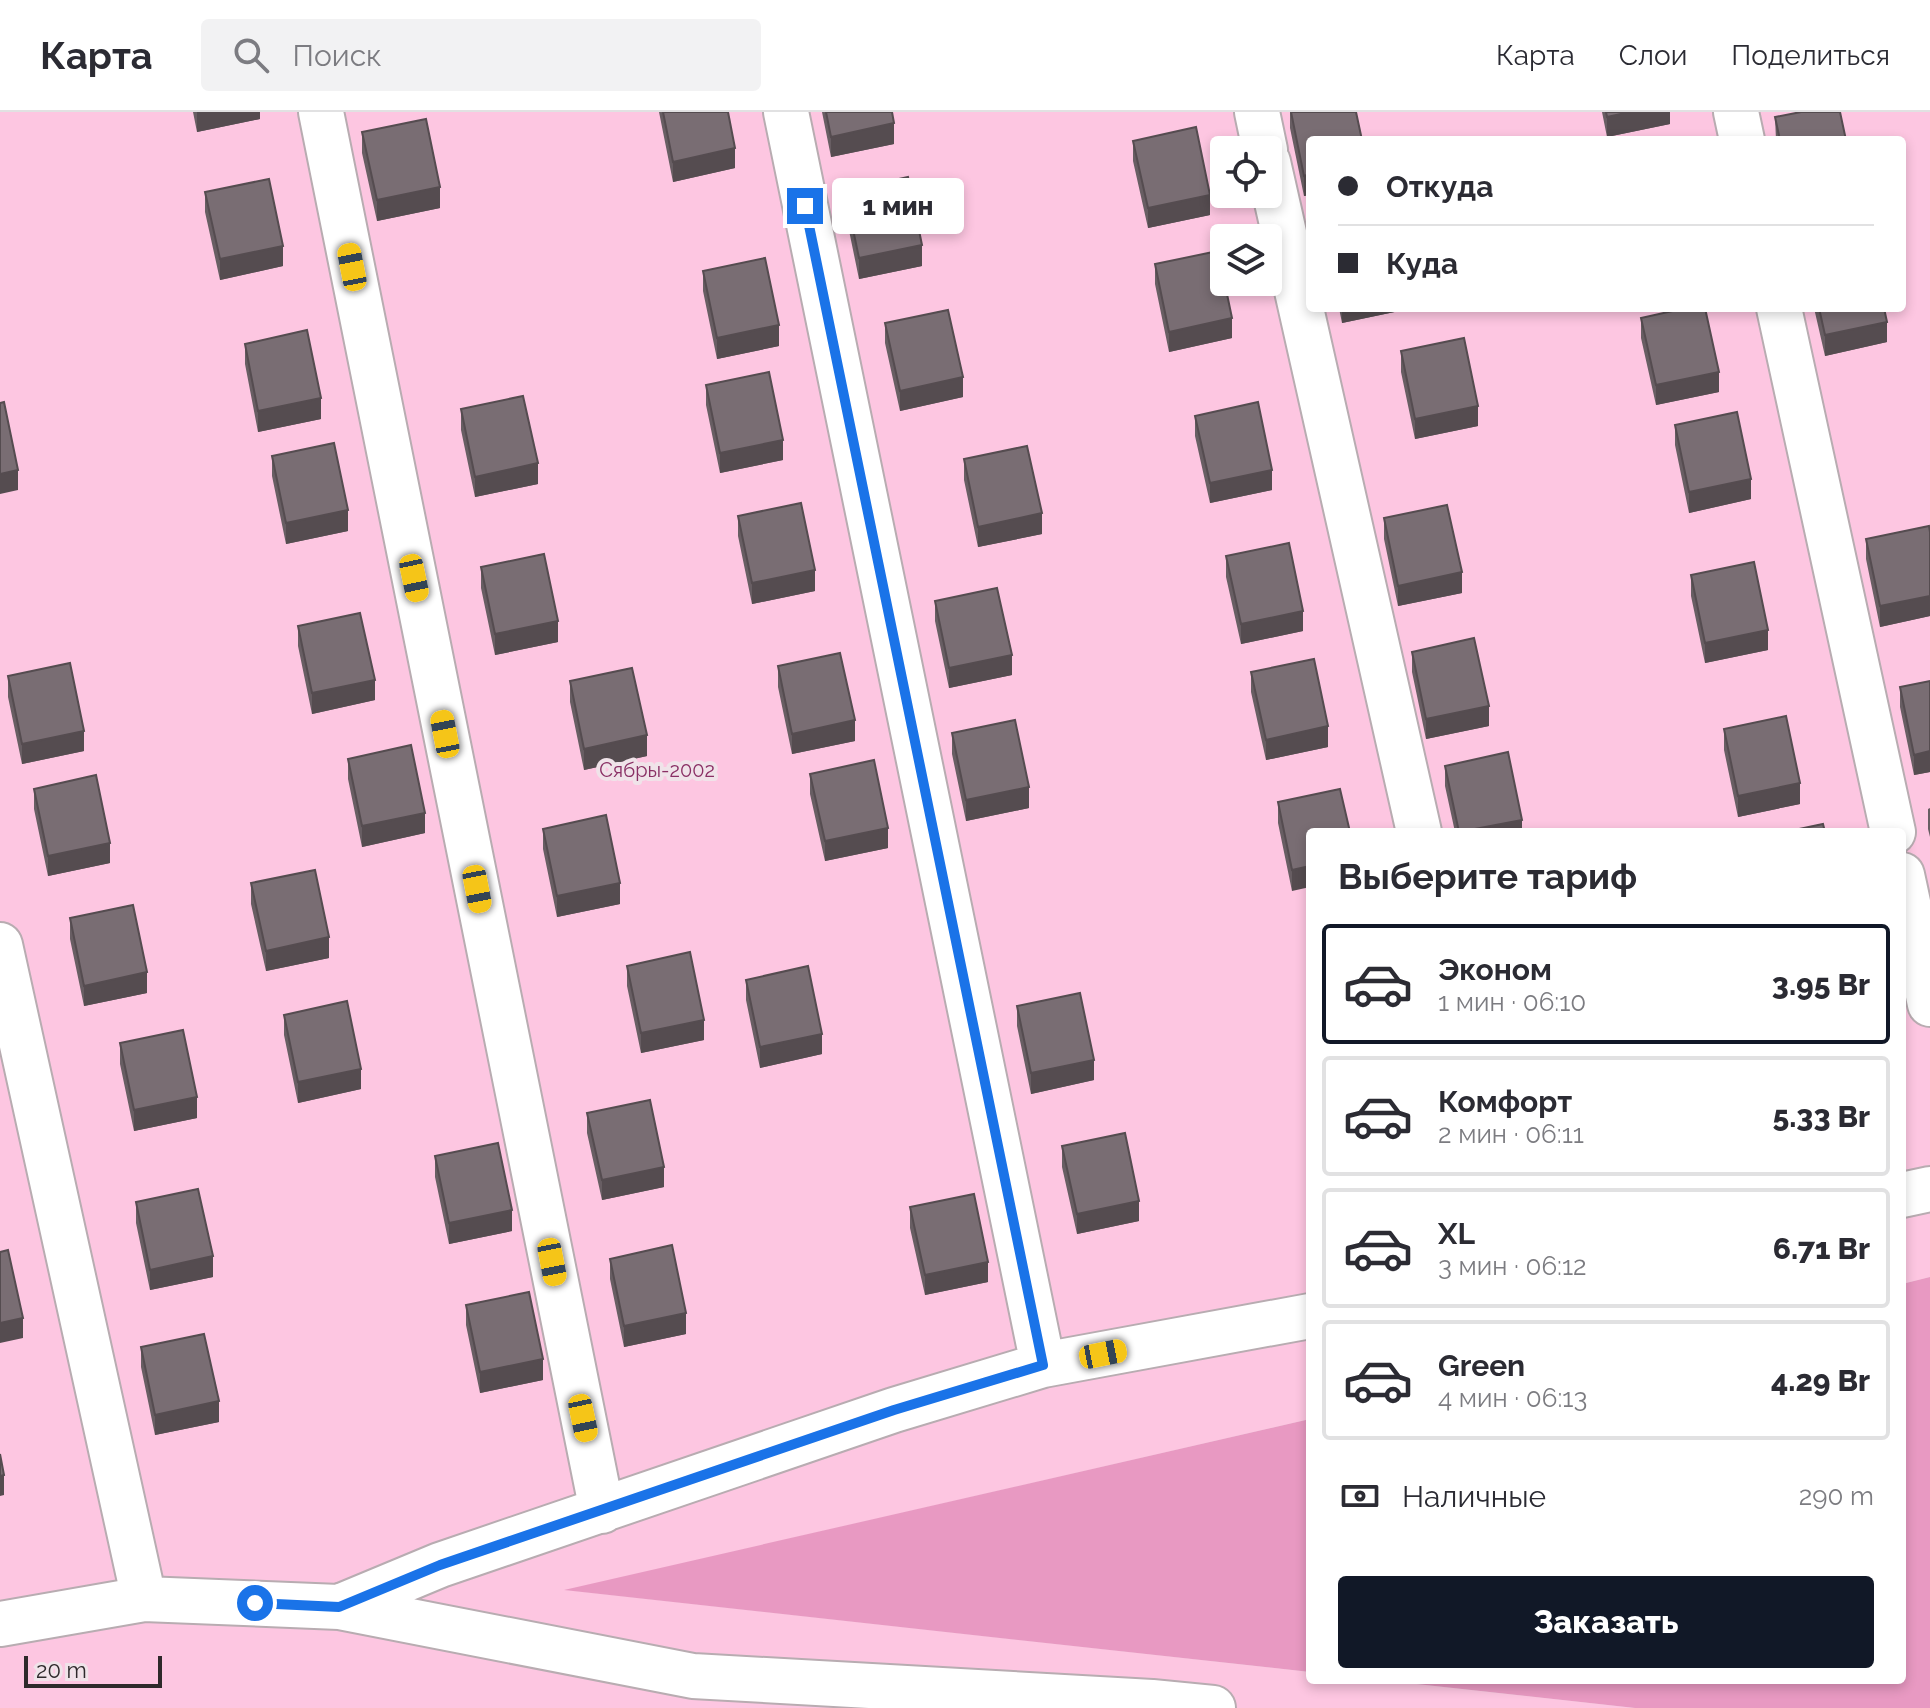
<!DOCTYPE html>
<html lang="ru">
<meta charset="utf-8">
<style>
:root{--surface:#fff;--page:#f2f2f3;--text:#2b2b33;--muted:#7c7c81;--line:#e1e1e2;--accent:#111827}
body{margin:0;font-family:Raleway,sans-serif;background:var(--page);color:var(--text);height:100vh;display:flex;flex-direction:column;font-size:30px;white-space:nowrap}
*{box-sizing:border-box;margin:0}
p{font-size:26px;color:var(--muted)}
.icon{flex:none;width:44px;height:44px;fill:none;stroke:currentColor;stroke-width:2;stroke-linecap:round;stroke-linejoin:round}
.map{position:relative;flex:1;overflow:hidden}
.panel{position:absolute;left:1306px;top:716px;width:600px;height:856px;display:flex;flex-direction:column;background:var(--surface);border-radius:8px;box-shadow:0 4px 12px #0003}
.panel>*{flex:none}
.hud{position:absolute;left:1306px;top:24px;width:600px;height:176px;border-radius:8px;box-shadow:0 4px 12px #0003;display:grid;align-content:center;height:176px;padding:0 32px;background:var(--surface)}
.controls{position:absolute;left:1210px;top:24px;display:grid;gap:16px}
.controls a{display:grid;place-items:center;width:72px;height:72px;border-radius:8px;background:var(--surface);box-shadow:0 4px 12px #0003;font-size:40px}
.scale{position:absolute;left:24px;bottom:20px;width:138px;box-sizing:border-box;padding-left:8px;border:4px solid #2e292b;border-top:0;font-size:22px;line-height:28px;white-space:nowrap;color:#2e292b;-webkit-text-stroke:6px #f0e3e9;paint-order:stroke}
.end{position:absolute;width:36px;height:36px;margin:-18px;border:10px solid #1a73e8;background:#fff;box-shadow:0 0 0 4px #fff}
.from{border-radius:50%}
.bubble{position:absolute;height:56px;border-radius:8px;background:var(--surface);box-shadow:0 4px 12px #0003;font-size:26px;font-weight:800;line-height:56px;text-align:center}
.car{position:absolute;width:24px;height:48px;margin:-24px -12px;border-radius:10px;box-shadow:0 0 6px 2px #0007;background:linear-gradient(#f5c518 24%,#345 0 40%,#f5c518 0 76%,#345 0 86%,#f5c518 0)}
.hud b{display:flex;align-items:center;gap:28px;height:76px;font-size:30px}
.hud b+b{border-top:2px solid var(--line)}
.hud i{width:20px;height:20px;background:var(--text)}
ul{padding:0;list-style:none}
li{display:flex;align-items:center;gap:24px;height:120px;margin:0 16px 12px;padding:0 16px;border:4px solid var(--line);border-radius:8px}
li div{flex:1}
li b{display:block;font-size:30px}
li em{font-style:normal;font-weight:800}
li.current{border-color:var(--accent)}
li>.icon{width:72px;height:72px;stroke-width:1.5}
h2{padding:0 32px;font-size:36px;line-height:96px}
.pay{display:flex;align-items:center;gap:20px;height:88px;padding:0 32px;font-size:30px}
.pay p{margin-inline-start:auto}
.cta{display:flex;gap:16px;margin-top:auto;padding:16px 32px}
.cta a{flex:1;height:92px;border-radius:8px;background:var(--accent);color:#fff;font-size:32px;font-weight:800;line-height:92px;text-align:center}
header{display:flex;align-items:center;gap:48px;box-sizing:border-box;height:112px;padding:0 40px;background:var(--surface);border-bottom:2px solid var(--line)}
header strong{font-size:38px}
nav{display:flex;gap:44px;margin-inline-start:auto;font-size:28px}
.search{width:560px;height:72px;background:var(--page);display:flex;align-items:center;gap:20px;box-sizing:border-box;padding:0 28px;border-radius:8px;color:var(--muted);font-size:30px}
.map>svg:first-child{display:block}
.green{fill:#fdc6e1;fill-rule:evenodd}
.forest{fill:#e899c2}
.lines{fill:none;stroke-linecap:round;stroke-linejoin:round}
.minor-casing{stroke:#b8acb1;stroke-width:48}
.minor{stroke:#fff;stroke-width:44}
.wall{fill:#685e63}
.shaded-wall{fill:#554c50}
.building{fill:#796d73;stroke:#554c50;stroke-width:2}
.route{stroke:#1a73e8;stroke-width:10}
.labels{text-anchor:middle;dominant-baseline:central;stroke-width:8;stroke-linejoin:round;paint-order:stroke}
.park-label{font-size:20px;fill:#8a3065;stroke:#f0e3e9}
</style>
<header>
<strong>Карта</strong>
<div class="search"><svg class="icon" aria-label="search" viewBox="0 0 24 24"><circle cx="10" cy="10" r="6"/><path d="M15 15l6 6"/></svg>Поиск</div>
<nav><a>Карта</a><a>Слои</a><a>Поделиться</a></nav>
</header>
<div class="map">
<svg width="1930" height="1596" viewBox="0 0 1930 1596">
<rect width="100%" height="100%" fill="#f0e3e9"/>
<path class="green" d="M0,0H1930V1165L1902,1172V720H1310V1307L567,1478L1310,1560V1568H1380L1635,1596H0ZM1310,28H1902V196H1310ZM1224,38H1268V82H1224ZM1224,126H1268V170H1224Z"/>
<path class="forest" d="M1930,1165V1596H1635L1380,1568H1902V1172Z
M1310,1307V1560L564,1478Z"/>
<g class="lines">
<defs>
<path id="minor" d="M321,0L602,1399
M786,0L1043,1253
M1257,0L1265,38
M1736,0L1742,28
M1268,50L1419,720
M1779,196L1893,720
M1902,763L1930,892
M0,833L144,1487
M1902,1083L1930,1077
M339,1495L440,1453L894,1298L1043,1253L1310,1204
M0,1512L144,1487L339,1495L693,1564L1152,1590L1213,1596"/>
</defs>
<use href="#minor" class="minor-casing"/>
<use href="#minor" class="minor"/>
</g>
<path class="wall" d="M193,0H260V7L197,20Z
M659,0H728L735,56L673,70Z
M822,0H892L894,32L831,45Z
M1290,0H1356L1310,28V83L1304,84L1290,16Z
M1602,0H1670V12L1607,25Z
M1775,5L1846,28H1776Z
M362,20L440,96L377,109L362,41Z
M1133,29L1210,103L1148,116L1133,49Z
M845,79L922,154L859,167L845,99Z
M205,80L283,154L220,168L205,100Z
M1155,152L1232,226L1169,240L1155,172Z
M703,159L779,234L717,247L703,179Z
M1339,196H1404V198L1342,211Z
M1814,196H1884L1887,230L1825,244Z
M1641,206L1719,280L1656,293L1641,226Z
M885,211L963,285L900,299L885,231Z
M245,232L321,307L258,320L245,252Z
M1401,239L1478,314L1415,327L1401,260Z
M706,273L783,348L720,361L706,293Z
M461,297L538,372L475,385L461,318Z
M1195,304L1272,378L1210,391L1195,324Z
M1675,313L1751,387L1689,401L1675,333Z
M272,344L348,419L286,432L272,364Z
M964,347L1042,422L978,435L964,368Z
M738,404L815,479L752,492L738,424Z
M1384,406L1462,481L1398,494L1384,427Z
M1930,420V504L1880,515L1866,447V427Z
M1226,444L1303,519L1241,532L1226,465Z
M481,455L558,530L495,543L481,476Z
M1691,463L1768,538L1705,551L1691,484Z
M935,489L1012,563L949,576L935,509Z
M298,514L375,588L312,602L298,534Z
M1412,540L1489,614L1426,627L1412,560Z
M778,554L855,629L792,642L778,575Z
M1251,560L1328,635L1266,648L1251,580Z
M8,564L84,639L22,652L8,585Z
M570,569L647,644L584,658L570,590Z
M1930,569V660L1914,663L1900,595V575Z
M1724,617L1800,692L1738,705L1724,638Z
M952,621L1029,696L966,709L952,642Z
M348,647L425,721L362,735L348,667Z
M1445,654L1522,720H1455L1445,674Z
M810,662L888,736L825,749L810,682Z
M34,677L110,751L48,764L34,697Z
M1340,677L1292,779L1278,711V690Z
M1930,696V725L1928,717V697Z
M543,717L620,792L557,805L543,737Z
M251,771L329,846L266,859L251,792Z
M70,806L147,881L84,894L70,827Z
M627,854L704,928L641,941L627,874Z
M1309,857H1310V884L1309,878Z
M746,868L822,942L760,956L746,888Z
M1017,894L1094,968L1031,982L1017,914Z
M284,903L361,977L298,991L284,923Z
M120,931L197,1006L134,1019L120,952Z
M587,1001L664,1075L602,1088L587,1021Z
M1062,1034L1139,1109L1077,1122L1062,1055Z
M435,1044L512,1119L449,1132L435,1065Z
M136,1090L213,1165L150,1178L136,1111Z
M910,1095L988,1170L925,1183L910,1116Z
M610,1147L686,1222L624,1235L610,1167Z
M466,1193L543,1268L480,1281L466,1213Z
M141,1235L219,1310L155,1323L141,1255Z"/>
<path class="shaded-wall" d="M197,0H260V7L197,20Z
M1630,0H1670V12L1607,25V5Z
M894,11V32L831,45V25Z
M735,36V56L673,70V50Z
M1310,62V83L1304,84V64Z
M440,75V96L377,109V88Z
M1210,83V103L1148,116V96Z
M922,133V154L859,167V146Z
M283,134V154L220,168V147Z
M1342,196H1404V198L1342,211Z
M1232,206V226L1169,240V220Z
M1887,210V230L1825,244V223Z
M779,213V234L717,247V226Z
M1719,260V280L1656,293V273Z
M963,265V285L900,299V279Z
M321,286V307L258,320V299Z
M1478,294V314L1415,327V307Z
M783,328V348L720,361V341Z
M538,351V372L475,385V365Z
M18,358V378L0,382V362Z
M1272,358V378L1210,391V371Z
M1751,367V387L1689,401V380Z
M348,398V419L286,432V411Z
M1042,401V422L978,435V415Z
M815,458V479L752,492V471Z
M1462,460V481L1398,494V474Z
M1930,484V504L1880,515V494Z
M1303,499V519L1241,532V512Z
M558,509V530L495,543V522Z
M1768,518V538L1705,551V531Z
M1012,543V563L949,576V556Z
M375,568V588L312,602V581Z
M1489,594V614L1426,627V607Z
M855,608V629L792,642V622Z
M1328,614V635L1266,648V628Z
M84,619V639L22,652V632Z
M647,623V644L584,658V637Z
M1930,639V660L1914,663V643Z
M1800,671V692L1738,705V684Z
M1029,675V696L966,709V688Z
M425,701V721L362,735V714Z
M1522,708V720H1464Z
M888,716V736L825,749V729Z
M110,731V751L48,764V744Z
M1310,754V775L1292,779V758Z
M620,771V792L557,805V784Z
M329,825V846L266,859V839Z
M147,860V881L84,894V874Z
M704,908V928L641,941V921Z
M822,922V942L760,956V935Z
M1094,948V968L1031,982V961Z
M361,957V977L298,991V970Z
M197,985V1006L134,1019V998Z
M664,1055V1075L602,1088V1068Z
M1139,1089V1109L1077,1122V1102Z
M512,1098V1119L449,1132V1111Z
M213,1144V1165L150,1178V1158Z
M988,1150V1170L925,1183V1163Z
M686,1201V1222L624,1235V1214Z
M23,1206V1226L0,1231V1211Z
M543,1247V1268L480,1281V1260Z
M219,1289V1310L155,1323V1303Z
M4,1363V1383L0,1384V1364Z"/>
<path class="building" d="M663,0H728L735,36L673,50Z
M826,0H892L894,11L831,25Z
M1291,0H1356L1362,28H1310V62L1304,64Z
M1606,0H1630L1607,5Z
M1801,0H1840L1846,28H1780L1775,5Z
M426,7L440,75L377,88L362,20Z
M1196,15L1210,83L1148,96L1133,29Z
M908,65L922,133L859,146L845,79Z
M269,67L283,134L220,147L205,80Z
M1218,139L1232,206L1169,220L1155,152Z
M765,146L779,213L717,226L703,159Z
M1686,196H1705L1719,260L1656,273L1641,206Z
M1819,196H1884L1887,210L1825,223Z
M948,198L963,265L900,279L885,211Z
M307,218L321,286L258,299L245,232Z
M1464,226L1478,294L1415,307L1401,239Z
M769,260L783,328L720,341L706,273Z
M523,284L538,351L475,365L461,297Z
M4,290L18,358L0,362V291Z
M1258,290L1272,358L1210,371L1195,304Z
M1737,300L1751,367L1689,380L1675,313Z
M334,331L348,398L286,411L272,344Z
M1027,334L1042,401L978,415L964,347Z
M801,391L815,458L752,471L738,404Z
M1447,393L1462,460L1398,474L1384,406Z
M1929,414L1930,420V484L1880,494L1866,427Z
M1289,431L1303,499L1241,512L1226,444Z
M544,442L558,509L495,522L481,455Z
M1754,450L1768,518L1705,531L1691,463Z
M997,476L1012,543L949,556L935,489Z
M360,501L375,568L312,581L298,514Z
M1474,526L1489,594L1426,607L1412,540Z
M840,541L855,608L792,622L778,554Z
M1314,547L1328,614L1266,628L1251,560Z
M70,551L84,619L22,632L8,564Z
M632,556L647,623L584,637L570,569Z
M1930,569V639L1914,643L1900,575Z
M1786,604L1800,671L1738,684L1724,617Z
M1015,608L1029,675L966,688L952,621Z
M411,633L425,701L362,714L348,647Z
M1508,640L1522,708L1459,720L1445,654Z
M874,648L888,716L825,729L810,662Z
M96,663L110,731L48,744L34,677Z
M1340,677L1350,720H1310V754L1292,758L1278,690Z
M606,703L620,771L557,784L543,717Z
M1823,712L1825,720H1785Z
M315,758L329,825L266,839L251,771Z
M133,793L147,860L84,874L70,806Z
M690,840L704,908L641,921L627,854Z
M808,854L822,922L760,935L746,868Z
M1080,881L1094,948L1031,961L1017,894Z
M347,889L361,957L298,970L284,903Z
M183,918L197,985L134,998L120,931Z
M650,988L664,1055L602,1068L587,1001Z
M1125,1021L1139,1089L1077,1102L1062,1034Z
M498,1031L512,1098L449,1111L435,1044Z
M198,1077L213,1144L150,1158L136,1090Z
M974,1082L988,1150L925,1163L910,1095Z
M672,1133L686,1201L624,1214L610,1147Z
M8,1138L23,1206L0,1211V1140Z
M529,1180L543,1247L480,1260L466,1193Z
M204,1222L219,1289L155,1303L141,1235Z
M0,1342L4,1363L0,1364Z"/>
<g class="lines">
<path class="route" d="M255,1491L339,1495L440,1453L894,1298L1043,1253L805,94"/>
</g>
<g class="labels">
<g class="park-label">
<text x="657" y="658">Сябры-2002</text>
</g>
</g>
</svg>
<div class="controls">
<a><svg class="icon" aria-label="locate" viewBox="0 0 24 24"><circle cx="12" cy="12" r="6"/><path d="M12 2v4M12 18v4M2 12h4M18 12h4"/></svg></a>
<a><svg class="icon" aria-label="layers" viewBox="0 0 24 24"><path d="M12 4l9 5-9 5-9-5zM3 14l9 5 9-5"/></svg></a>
</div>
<div class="scale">20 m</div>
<i class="end from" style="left:255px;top:1491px"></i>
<i class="end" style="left:805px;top:94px"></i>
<div class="bubble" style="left:832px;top:66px;width:132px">1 мин</div>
<i class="car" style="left:352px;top:155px;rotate:349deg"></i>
<i class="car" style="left:414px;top:466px;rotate:168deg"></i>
<i class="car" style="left:445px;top:622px;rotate:349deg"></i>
<i class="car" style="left:477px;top:777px;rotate:169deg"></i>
<i class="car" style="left:552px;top:1150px;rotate:169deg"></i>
<i class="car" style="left:1103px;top:1242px;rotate:79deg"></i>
<i class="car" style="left:583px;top:1306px;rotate:168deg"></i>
<div class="hud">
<b><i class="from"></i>Откуда</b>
<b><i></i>Куда</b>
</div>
<section class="panel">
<h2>Выберите тариф</h2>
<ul>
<li class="current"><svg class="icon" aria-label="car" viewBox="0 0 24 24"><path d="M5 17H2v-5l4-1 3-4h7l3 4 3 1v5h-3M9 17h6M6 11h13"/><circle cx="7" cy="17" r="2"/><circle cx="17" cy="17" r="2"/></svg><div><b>Эконом</b><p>1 мин · 06:10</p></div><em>3.95 Br</em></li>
<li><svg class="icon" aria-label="car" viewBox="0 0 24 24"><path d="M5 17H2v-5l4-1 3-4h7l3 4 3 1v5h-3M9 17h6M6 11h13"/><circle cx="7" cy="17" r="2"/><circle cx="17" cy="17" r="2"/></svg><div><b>Комфорт</b><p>2 мин · 06:11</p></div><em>5.33 Br</em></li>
<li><svg class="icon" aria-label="car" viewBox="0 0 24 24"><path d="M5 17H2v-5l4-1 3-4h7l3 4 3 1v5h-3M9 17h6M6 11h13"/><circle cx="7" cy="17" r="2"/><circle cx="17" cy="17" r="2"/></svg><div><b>XL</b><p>3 мин · 06:12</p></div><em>6.71 Br</em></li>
<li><svg class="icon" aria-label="car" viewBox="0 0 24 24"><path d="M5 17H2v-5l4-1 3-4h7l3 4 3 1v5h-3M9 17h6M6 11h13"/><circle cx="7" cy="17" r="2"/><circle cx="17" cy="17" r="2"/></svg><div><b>Green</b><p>4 мин · 06:13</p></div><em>4.29 Br</em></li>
</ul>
<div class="pay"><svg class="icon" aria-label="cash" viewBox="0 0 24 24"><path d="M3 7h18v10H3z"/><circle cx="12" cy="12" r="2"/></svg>Наличные<p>290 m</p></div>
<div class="cta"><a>Заказать</a></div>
</section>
</div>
